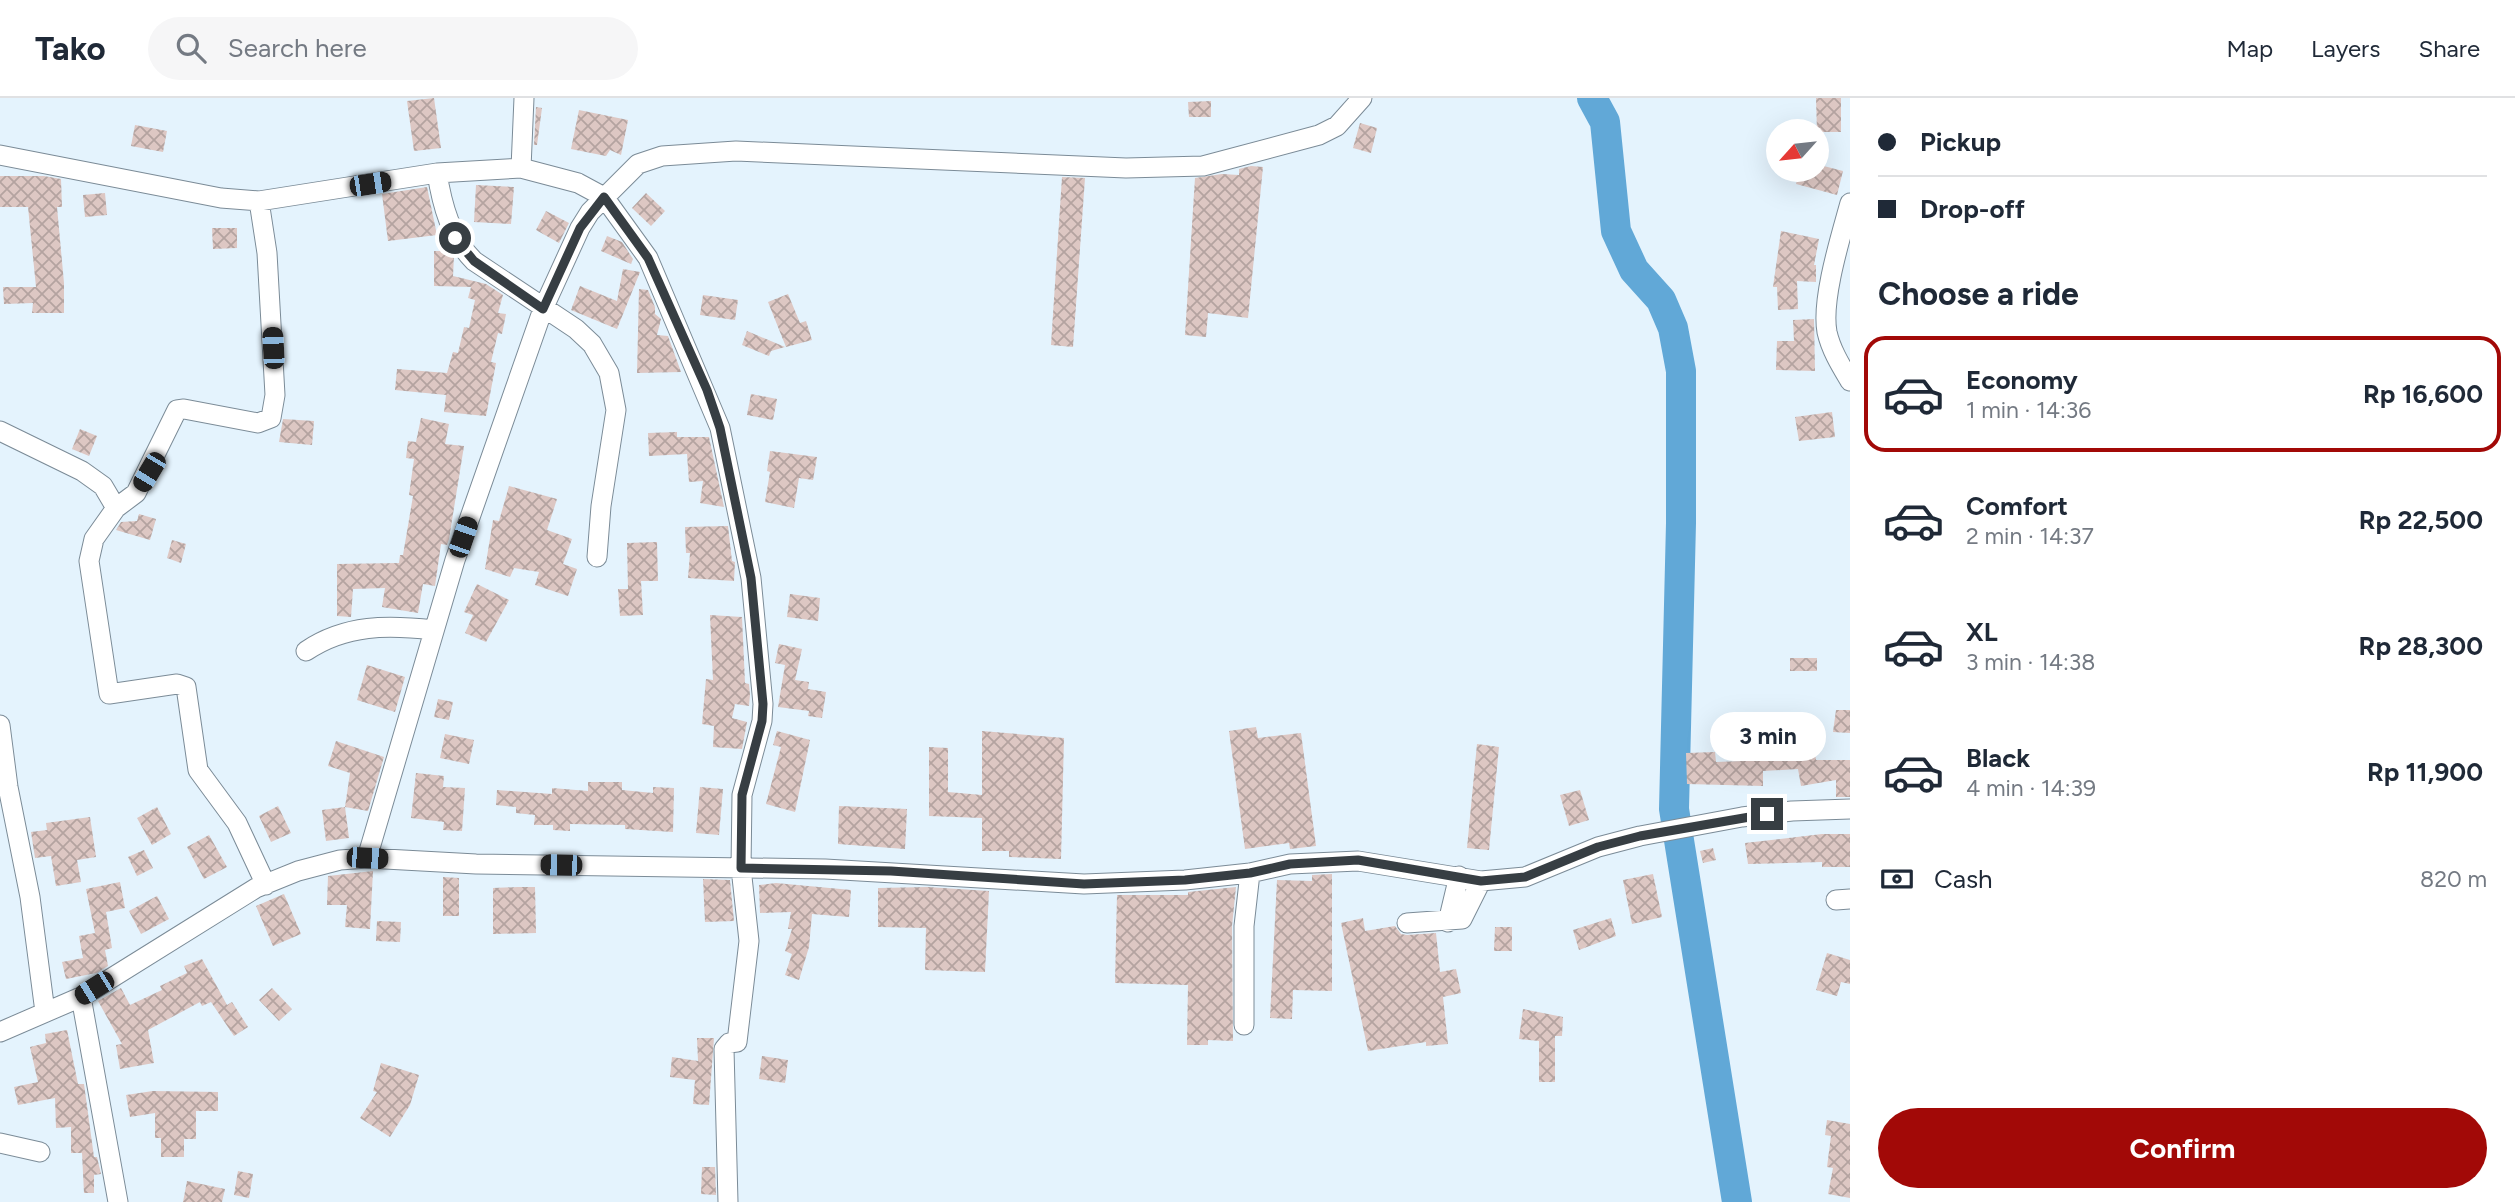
<!DOCTYPE html>
<meta charset="utf-8">
<style>
:root{--surface:#fff;--page:#f6f6f7;--text:#1f2937;--muted:#747a83;--line:#e0e1e3;--accent:#a20907}
body{margin:0;font-family:Figtree,sans-serif;background:var(--page);color:var(--text);height:100vh;display:flex;flex-direction:column;font-size:26px;white-space:nowrap}
*{box-sizing:border-box;margin:0}
p{font-size:23px;color:var(--muted)}
.icon{flex:none;width:38px;height:38px;fill:none;stroke:currentColor;stroke-width:2;stroke-linecap:round;stroke-linejoin:round}
.map{position:relative;flex:1;overflow:hidden}
.details{display:flex;flex-direction:column;background:var(--surface);width:665px}
.details>*{flex:none}
.top-card{display:grid;align-content:center;height:154px;padding:0 28px;background:var(--surface)}
.needle{width:46px;rotate:243deg}
.fabs{position:absolute;left:1766px;top:21px;display:grid;gap:14px}
.fabs a{display:grid;place-items:center;width:63px;height:63px;border-radius:50%;background:var(--surface);box-shadow:0 7px 28px #0002;font-size:35px}
.end{position:absolute;width:32px;height:32px;margin:-16px;border:9px solid #373e43;background:#fff;box-shadow:0 0 0 4px #fff}
.from{border-radius:50%}
.bubble{position:absolute;height:49px;border-radius:24px;background:var(--surface);box-shadow:0 7px 28px #0002;font-size:23px;font-weight:700;line-height:49px;text-align:center}
.car{position:absolute;width:21px;height:42px;margin:-21px -10px;border-radius:9px;box-shadow:0 0 5px 2px #0007;background:linear-gradient(#222 24%,#8ab4d8 0 40%,#222 0 76%,#8ab4d8 0 86%,#222 0)}
.top-card b{display:flex;align-items:center;gap:24px;height:66px;font-size:26px}
.top-card b+b{border-top:2px solid var(--line)}
.top-card i{width:18px;height:18px;background:var(--text)}
ul{padding:0;list-style:none}
li{display:flex;align-items:center;gap:21px;height:116px;margin:0 14px 10px;padding:0 14px;border:4px solid transparent;border-radius:21px}
li div{flex:1}
li b{display:block;font-size:26px}
li em{font-style:normal;font-weight:700}
li.current{border-color:var(--accent)}
li>.icon{width:63px;height:63px;stroke-width:1.5}
h2{padding:0 28px;font-size:32px;line-height:84px}
.pay{display:flex;align-items:center;gap:18px;height:77px;padding:0 28px;font-size:26px}
.pay p{margin-inline-start:auto}
.button{display:flex;gap:14px;margin-top:auto;padding:14px 28px}
.button a{flex:1;height:80px;border-radius:42px;background:var(--accent);color:#fff;font-size:28px;font-weight:700;line-height:80px;text-align:center}
header{display:flex;align-items:center;gap:42px;box-sizing:border-box;height:98px;padding:0 35px;background:var(--surface);border-bottom:2px solid var(--line)}
header strong{font-size:33px}
nav{display:flex;gap:38px;margin-inline-start:auto;font-size:24px}
.search{width:490px;height:63px;background:var(--page);display:flex;align-items:center;gap:18px;box-sizing:border-box;padding:0 24px;border-radius:38px;color:var(--muted);font-size:26px}
main{display:flex;flex:1;min-height:0}
.map>svg:first-child{display:block}
.lines{fill:none;stroke-linecap:round;stroke-linejoin:round}
.river{stroke:#61a8d7;stroke-width:30}
.building{fill:url(#building-cross-hatch)}
.minor-casing{stroke:#7b8b97;stroke-width:21}
.minor{stroke:#fff;stroke-width:19}
.route{stroke:#373e43;stroke-width:9}
</style>
<header>
<strong>Tako</strong>
<div class="search"><svg class="icon" aria-label="search" viewBox="0 0 24 24"><circle cx="10" cy="10" r="6"/><path d="M15 15l6 6"/></svg>Search here</div>
<nav><a>Map</a><a>Layers</a><a>Share</a></nav>
</header>
<main>
<div class="map">
<svg width="1850" height="1104" viewBox="0 0 1850 1104">
<defs>
<pattern id="building-cross-hatch" width="8" height="8" patternUnits="userSpaceOnUse" patternTransform="scale(1.75)"><rect width="8" height="8" fill="#ddc7c3"/><path d="M0 0l8 8M0 8l8-8" fill="none" stroke="#b4a3a0"/></pattern>
</defs>
<rect width="100%" height="100%" fill="#e4f3fd"/>
<g class="lines">
<path class="river" d="M1592,0L1605,24L1616,133L1634,172L1661,202L1673,230L1681,273V425L1674,711L1737,1104"/>
</g>
<path class="building" d="M434,0L441,50L414,53L407,3Z
M1816,0H1841V34H1817Z
M1211,3V19H1189L1188,4Z
M536,9L542,10L537,47H534Z
M579,12L628,22L621,57L610,52L606,58L571,51Z
M1360,25L1377,30L1371,55L1353,50Z
M135,27L167,33L163,54L131,48Z
M1816,66L1843,73L1837,97L1796,86L1800,72H1816Z
M1251,68L1263,69L1248,220L1208,215L1206,239L1185,237L1195,80L1222,76L1239,77V71Z
M0,78H44L61,81L62,109H57L64,185V215H32L33,205L4,206L3,189H36L28,109H0Z
M1062,79L1085,80L1073,249L1051,247Z
M476,87L514,89L511,126L474,124Z
M427,89L437,137L388,143L382,96Z
M105,95L107,117L85,119L83,97Z
M646,95L665,113L651,128L632,110Z
M546,113L569,125L559,145L536,132Z
M212,130H237V150L213,151Z
M1781,133L1819,141L1814,167H1816V184L1797,183L1798,211L1778,212L1777,189H1773Z
M607,138L622,144L633,161L631,166L601,153Z
M434,153H450L454,158L453,178L486,186L503,197L498,215L506,216L502,236L498,235L491,264L496,265L486,318L444,314L446,297L395,292L397,271L447,275L453,254L458,255L464,229L469,230L475,202L468,200L471,189L434,188Z
M623,171L640,174L617,231L571,212L580,188L617,203Z
M639,191L648,192L655,209V216L661,221L657,237L668,238L681,274L637,275Z
M788,196L800,225L806,223L812,242L786,249L768,204Z
M703,197L738,202L735,222L700,217Z
M1814,221L1815,273L1776,272L1777,243H1794L1793,222Z
M747,233L785,249L771,253L769,258L742,247Z
M751,296L777,301L773,322L747,317Z
M1832,314L1835,339L1799,343L1795,319Z
M421,320L449,326L445,346L464,348L449,441L447,447L441,446L435,488L423,486L418,515L382,509L385,490L353,491L351,519L337,518V466L399,465L400,457H403L413,398L409,397L414,361L406,360L408,343L416,344Z
M283,321L314,323L312,347L279,344Z
M80,331L97,338L89,358L72,351Z
M677,334V339H709L724,409L700,405L703,383L689,384L687,356L649,358L648,335Z
M770,353L817,359L813,382L799,380L794,410L765,404L770,374L767,373Z
M509,388L557,401L547,432L572,441L563,466L577,471L568,498L535,487L539,474L514,470L510,479L485,471L493,422L499,423Z
M139,416L156,421L150,442L116,432L121,424L137,423Z
M728,428L732,463L735,464L734,483L688,480L690,455H686L685,429Z
M172,442L186,446L181,465L167,460Z
M657,444L658,483H641L643,517L620,518L618,491H628L627,445Z
M477,486L509,502L486,544L465,535L473,517L464,514Z
M790,496L820,500L818,523L787,519Z
M710,517L742,519L745,585L749,586L750,597L749,608L735,606L732,620L747,624L742,651L713,649L714,628L702,626L706,581L713,582Z
M779,546L802,551L795,582L809,584L808,591L826,594L822,620L808,618L809,613L778,609L785,567L775,565Z
M1790,560H1817V573H1790Z
M367,567L405,579L395,614L357,602Z
M438,601L453,604L449,622L434,619Z
M1836,612H1850V635L1833,634Z
M1256,629L1258,640L1301,635L1316,748L1290,751L1289,745L1245,751L1229,633Z
M1811,632L1816,662H1850V699H1836V682L1801,688L1798,671L1763,673V688L1687,686L1686,655L1715,654L1716,664L1743,663V652L1771,653L1770,634Z
M777,633L810,642L795,714L766,706L781,649L773,647Z
M982,633L1064,640L1061,761L1009,759V753H982V720L929,718V649L948,650V694L982,697Z
M445,636L474,642L469,666L440,660Z
M336,643L384,659L368,713L345,709L350,675L328,668Z
M1477,646L1499,649L1489,752L1467,750Z
M416,675L444,678L443,689L465,690L462,733L443,732L444,724L411,720Z
M588,684H622V692L653,695V689L674,690L673,734L625,731V727L570,726V733L553,732V727H534L535,717L516,715V709L496,707L497,692L552,696V690L588,693Z
M700,689L723,691L719,737L696,735Z
M1580,692L1589,722L1569,728L1560,697Z
M278,708L291,735L271,744L259,718Z
M839,708L907,711L905,751L838,746Z
M157,709L171,736L152,747L137,720Z
M345,709L349,740L326,743L322,712Z
M90,719L96,759L77,762L81,784L56,788L51,758L35,760L31,734L47,732L46,725Z
M1822,736H1850V769H1822V764L1748,766L1745,745Z
M209,737L227,769L204,781L187,749Z
M1713,750L1716,762L1703,765L1700,753Z
M144,752L153,770L137,778L128,759Z
M373,773L370,831L345,829L347,807H327L328,778Z
M1332,776V893L1293,892L1292,921L1270,920L1277,782L1312,783V777Z
M1653,776L1662,819L1632,826L1623,782Z
M443,779L459,780V818H443Z
M703,781L730,782L734,823L705,824Z
M120,784L125,810L106,814L112,850L105,852L108,868L96,875L66,881L62,864L83,860L79,838L95,835L86,791Z
M776,785L851,792L849,819L812,816L809,849L799,882L785,877L792,856L785,853L792,831H788L791,814L760,815L759,787Z
M518,789H535L536,835L493,836V790Z
M928,789L989,793L985,874L925,872L926,830L878,829V790Z
M1236,789L1232,828L1233,943L1208,942V947H1187L1188,887L1115,885L1117,797H1188V794Z
M284,796L301,836L273,848L256,808Z
M157,798L169,821L141,836L129,813Z
M1363,820L1365,833L1395,828L1401,836L1407,837L1436,835L1440,874L1456,871L1461,895L1443,899L1448,946L1426,948V944L1368,953L1341,825Z
M1611,820L1616,838L1579,852L1573,832Z
M377,823L401,824L400,844L376,843Z
M1495,829H1512V853H1494Z
M1827,855L1850,862V886L1841,884L1837,898L1816,892Z
M202,861L227,907L232,904L248,929L234,938L211,904L202,908L200,904L148,932L154,965L120,971L116,947L122,946L98,903L121,890L130,907L162,892L160,888L187,875L184,868Z
M272,890L292,911L279,923L259,902Z
M1523,911L1563,919L1562,938H1555V984H1539V943L1519,941Z
M67,932L78,986H84L94,1059H97L101,1076L94,1077V1095H84L82,1055H71V1029L56,1030L55,1000L18,1007L14,989L38,984L30,949L46,945L45,936Z
M697,940H714L709,1007L693,1006L695,982L670,979L672,959L698,963Z
M762,958L788,962L785,985L759,981Z
M381,965L419,977L410,1007L390,1039L360,1020L377,994L373,993Z
M153,993L218,994V1013H196V1041H184V1059H161V1040H155V1015L130,1019L126,997Z
M1827,1022L1850,1026V1100L1828,1096L1833,1070L1827,1069L1831,1038L1825,1037Z
M702,1069H715L716,1097L701,1096Z
M238,1073L253,1076L249,1100L234,1097Z
M187,1083L225,1091L222,1104H183Z"/>
<g class="lines">
<defs>
<path id="minor" d="M0,57L221,100L259,103L437,75C442,107 451,140 474,163L576,231L592,246L609,275L616,312L601,408L597,459
M521,70L524,0
M437,75L521,70L578,85L604,99L648,160L720,330L751,480L763,606L762,623L742,697L741,770L749,843L737,944L729,945L724,951L728,1104
M1850,105C1841,138 1821,201 1827,234C1831,252 1841,268 1850,283
M0,333L82,373L103,388L116,410L94,441L89,463L109,596L177,586L186,589L198,672L237,725L266,787
M116,410L136,395L177,312L184,311L258,325L271,320L275,297L267,155L259,103
M306,553C346,526 388,527 434,532
M0,627L8,689L30,799L45,914
M367,760L455,462L543,211L580,130L590,114L638,66L662,58L736,53L1126,70L1203,68L1319,37L1337,28L1362,0
M1836,802L1850,801
M1448,824L1459,778
M1407,825L1462,821L1481,783
M81,899L118,1104
M1244,927V828L1250,775
M0,934L81,899L256,790L298,773L340,762L367,760L476,766L825,771L1084,786L1185,782L1250,775L1290,766L1358,763L1481,783L1525,779L1598,749L1640,738L1742,719L1792,713L1850,711
M0,1045L40,1054"/>
</defs>
<use href="#minor" class="minor-casing"/>
<use href="#minor" class="minor"/>
</g>
<g class="lines">
<path class="route" d="M455,140L474,163L543,211L580,130L604,99L648,160L707,292L720,330L751,480L763,606L762,623L742,697L741,770L891,773L1084,786L1185,782L1250,775L1290,766L1358,762L1481,783L1525,779L1598,749L1640,738L1767,716"/>
</g>
</svg>
<div class="fabs">
<a><svg class="needle" viewBox="-14 -14 28 28"><path d="M0-13l5 13h-10z" fill="#e53935"/><path d="M0 13l5-13h-10z" fill="#747a83"/></svg></a>
</div>
<i class="end from" style="left:455px;top:140px"></i>
<i class="end" style="left:1767px;top:716px"></i>
<div class="bubble" style="left:1710px;top:614px;width:116px">3 min</div>
<i class="car" style="left:370px;top:86px;rotate:81deg"></i>
<i class="car" style="left:273px;top:250px;rotate:357deg"></i>
<i class="car" style="left:149px;top:374px;rotate:211deg"></i>
<i class="car" style="left:463px;top:439px;rotate:19deg"></i>
<i class="car" style="left:367px;top:760px;rotate:93deg"></i>
<i class="car" style="left:561px;top:767px;rotate:271deg"></i>
<i class="car" style="left:94px;top:890px;rotate:238deg"></i>
</div>
<section class="details">
<div class="top-card">
<b><i class="from"></i>Pickup</b>
<b><i></i>Drop-off</b>
</div>
<h2>Choose a ride</h2>
<ul>
<li class="current"><svg class="icon" aria-label="car" viewBox="0 0 24 24"><path d="M5 17H2v-5l4-1 3-4h7l3 4 3 1v5h-3M9 17h6M6 11h13"/><circle cx="7" cy="17" r="2"/><circle cx="17" cy="17" r="2"/></svg><div><b>Economy</b><p>1 min · 14:36</p></div><em>Rp 16,600</em></li>
<li><svg class="icon" aria-label="car" viewBox="0 0 24 24"><path d="M5 17H2v-5l4-1 3-4h7l3 4 3 1v5h-3M9 17h6M6 11h13"/><circle cx="7" cy="17" r="2"/><circle cx="17" cy="17" r="2"/></svg><div><b>Comfort</b><p>2 min · 14:37</p></div><em>Rp 22,500</em></li>
<li><svg class="icon" aria-label="car" viewBox="0 0 24 24"><path d="M5 17H2v-5l4-1 3-4h7l3 4 3 1v5h-3M9 17h6M6 11h13"/><circle cx="7" cy="17" r="2"/><circle cx="17" cy="17" r="2"/></svg><div><b>XL</b><p>3 min · 14:38</p></div><em>Rp 28,300</em></li>
<li><svg class="icon" aria-label="car" viewBox="0 0 24 24"><path d="M5 17H2v-5l4-1 3-4h7l3 4 3 1v5h-3M9 17h6M6 11h13"/><circle cx="7" cy="17" r="2"/><circle cx="17" cy="17" r="2"/></svg><div><b>Black</b><p>4 min · 14:39</p></div><em>Rp 11,900</em></li>
</ul>
<div class="pay"><svg class="icon" aria-label="cash" viewBox="0 0 24 24"><path d="M3 7h18v10H3z"/><circle cx="12" cy="12" r="2"/></svg>Cash<p>820 m</p></div>
<div class="button"><a>Confirm</a></div>
</section>
</main>
